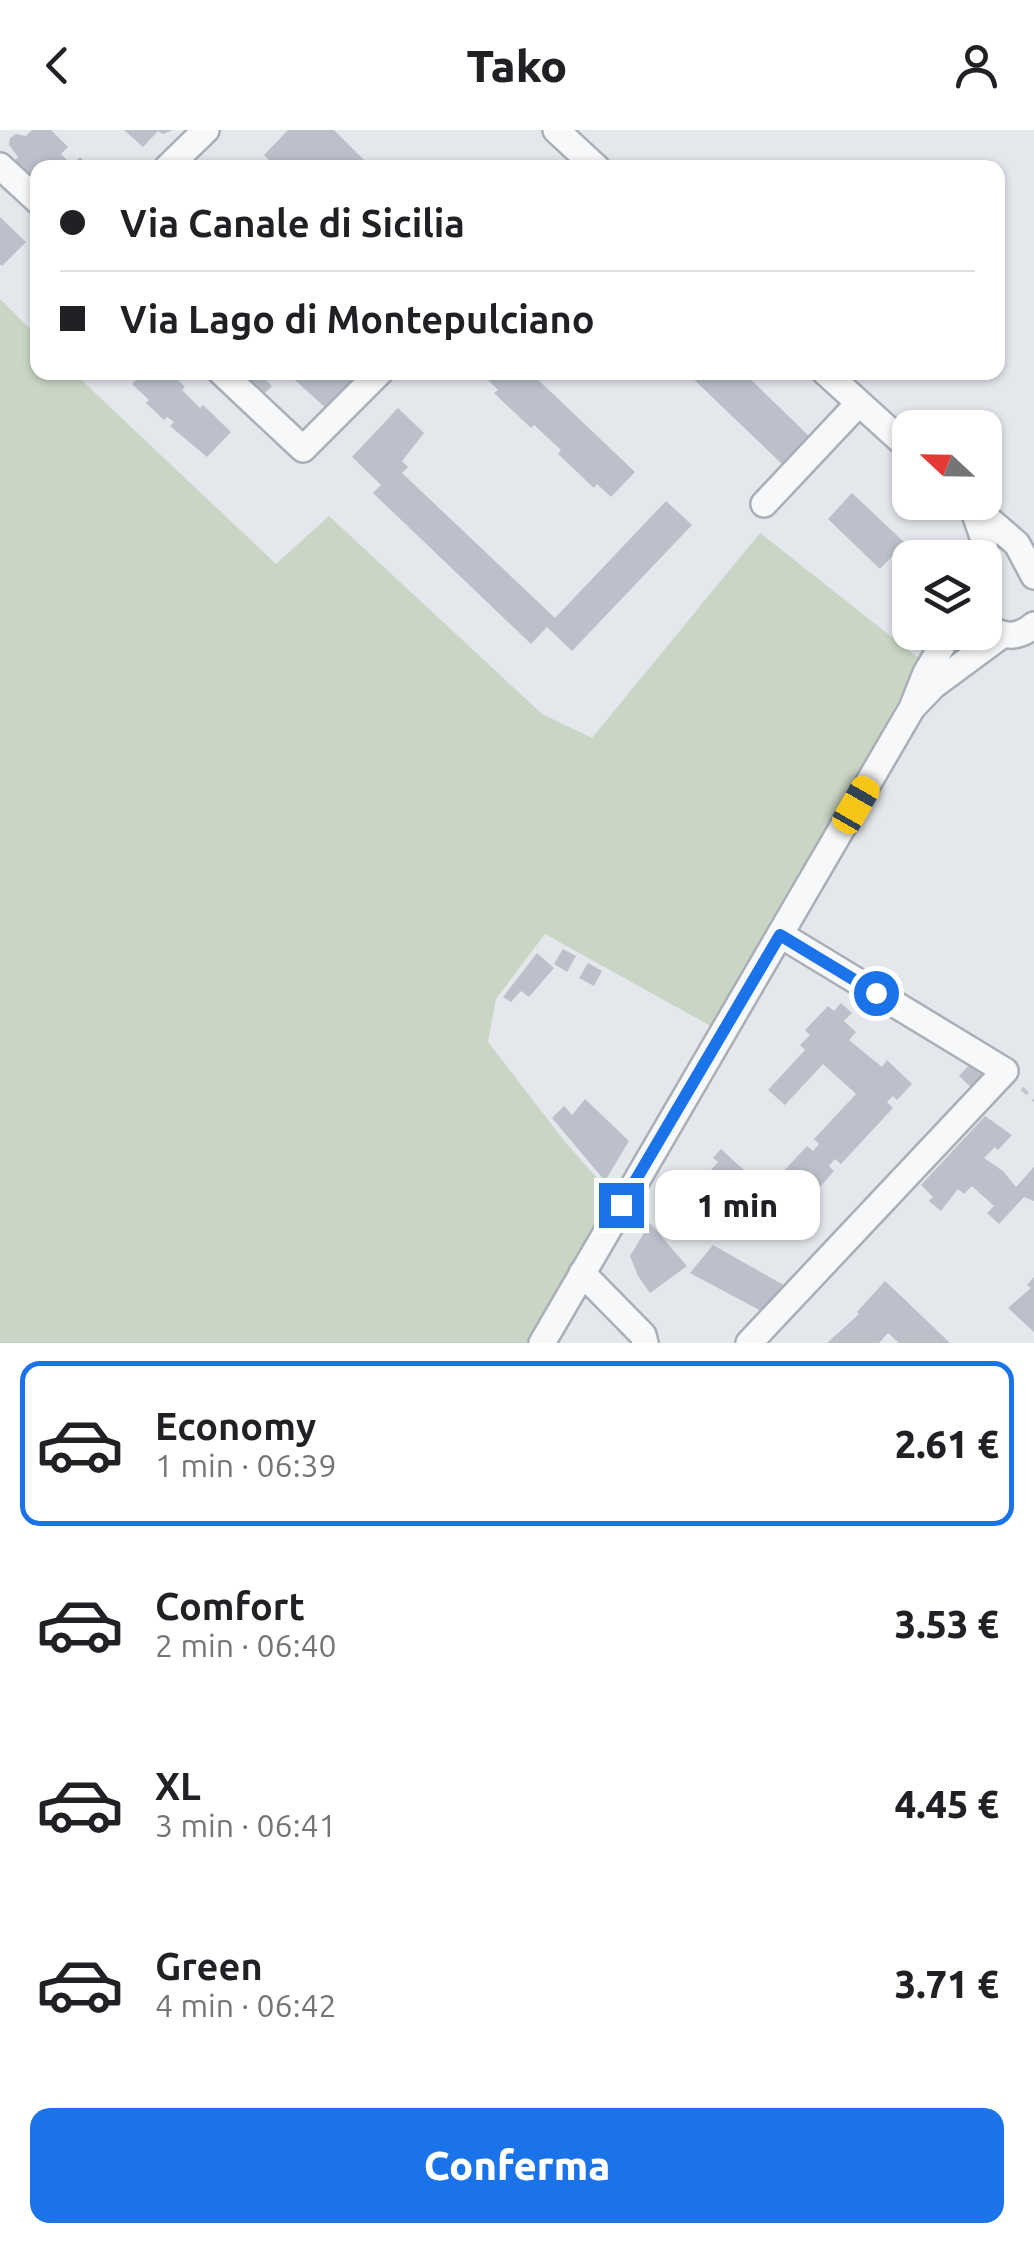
<!DOCTYPE html>
<html lang="it">
<meta charset="utf-8">
<style>
:root{--surface:#fff;--page:#f6f6f6;--text:#202124;--muted:#757577;--line:#e0e0e0;--accent:#1a73e8}
body{margin:0;font-family:Ubuntu,sans-serif;background:var(--page);color:var(--text);height:100vh;display:flex;flex-direction:column;font-size:38px;white-space:nowrap}
*{box-sizing:border-box;margin:0}
p{font-size:32px;color:var(--muted)}
.icon{flex:none;width:55px;height:55px;fill:none;stroke:currentColor;stroke-width:2;stroke-linecap:round;stroke-linejoin:round}
.map{position:relative;height:1213px;overflow:hidden}
.panel{display:flex;flex-direction:column;background:var(--surface);flex:1}
.panel>*{flex:none}
.top-card{position:absolute;left:30px;top:30px;width:975px;height:220px;border-radius:20px;box-shadow:0 2px 8px #0004;display:grid;align-content:center;height:220px;padding:0 30px;background:var(--surface)}
.needle{width:65px;rotate:292deg}
.tools{position:absolute;left:892px;top:280px;display:grid;gap:20px}
.tools a{display:grid;place-items:center;width:110px;height:110px;border-radius:20px;background:var(--surface);box-shadow:0 2px 8px #0004;font-size:50px}
.end{position:absolute;width:45px;height:45px;margin:-22px;border:12px solid #1a73e8;background:#fff;box-shadow:0 0 0 5px #fff}
.from{border-radius:50%}
.bubble{position:absolute;height:70px;border-radius:20px;background:var(--surface);box-shadow:0 2px 8px #0004;font-size:32px;font-weight:800;line-height:70px;text-align:center}
.car{position:absolute;width:30px;height:60px;margin:-30px -15px;border-radius:12px;box-shadow:0 0 8px 2px #0007;background:linear-gradient(#f5c518 24%,#345 0 40%,#f5c518 0 76%,#345 0 86%,#f5c518 0)}
.top-card b{display:flex;align-items:center;gap:35px;height:95px;font-size:38px}
.top-card b+b{border-top:2px solid var(--line)}
.top-card i{width:25px;height:25px;background:var(--text)}
ul{padding:18px 0 0;list-style:none}
li{display:flex;align-items:center;gap:30px;height:165px;margin:0 20px 15px;padding:0 10px;border:5px solid transparent;border-radius:20px}
li div{flex:1}
li b{display:block;font-size:38px}
li em{font-style:normal;font-weight:800}
li.current{border-color:var(--accent)}
li>.icon{width:90px;height:90px;stroke-width:1.5}
.button{display:flex;gap:20px;margin-top:auto;padding:20px 30px}
.button a{flex:1;height:115px;border-radius:20px;background:var(--accent);color:#fff;font-size:40px;font-weight:800;line-height:115px;text-align:center}
header{display:flex;justify-content:space-between;align-items:center;height:130px;padding:0 30px;background:var(--surface);font-size:45px;font-weight:800}
.map>svg:first-child{display:block}
.green{fill:#c9d6c5}
.building{fill:#bbc0ca}
.lines{fill:none;stroke-linecap:round;stroke-linejoin:round}
.minor-casing{stroke:#a9aeb7;stroke-width:30}
.path{stroke:#c2c5cb;stroke-width:4;stroke-dasharray:8 8;stroke-linecap:butt}
.minor{stroke:#f7f8fa;stroke-width:25}
.route{stroke:#1a73e8;stroke-width:12}
</style>
<header><svg class="icon" aria-label="back" viewBox="0 0 24 24"><path d="M15 5l-7 7 7 7"/></svg>Tako<svg class="icon" aria-label="person" viewBox="0 0 24 24"><circle cx="12" cy="8" r="4"/><path d="M4 21q1-7 8-7t8 7"/></svg></header>
<div class="map">
<svg width="1034" height="1213" viewBox="0 0 1034 1213">
<rect width="100%" height="100%" fill="#e4e7ec"/>
<path class="green" d="M0,169L37,206L38,242L74,243L276,434L329,386L542,584L592,608L760,403L921,530L716,899L545,804L496,869L488,912L566,1013L617,1071L536,1213H0Z"/>
<path class="building" d="M32,0H51L68,17L61,24L72,35L80,27L91,38H38L33,47L15,30L18,27L9,15L10,8L16,4L26,6Z
M124,0H173L163,4L158,1L143,17Z
M288,0H334L364,30L357,38H277L264,25Z
M0,87L26,112L2,136L0,134Z
M144,242H170L185,257L182,260L200,278L203,275L231,302L207,327L170,296L174,292L167,287L164,290L146,273L149,270L132,254Z
M227,242H258L272,256L256,272Z
M286,242H341L354,254L329,281Z
M489,242H530L635,342L611,367L597,354L594,358L558,324L561,320L534,295L531,298L494,263L498,260L485,247Z
M686,242H743L809,306L782,334Z
M398,278L424,303L402,331L408,337L402,343L555,488L666,371L692,395L572,521L547,497L531,514L373,363L381,355L352,327Z
M852,363L905,413L880,439L828,389Z
M563,819L576,826L567,842L554,834Z
M537,823L554,838L529,867L521,861L511,872L503,867Z
M588,833L602,841L594,856L579,848Z
M841,873L852,883L844,891L856,902L849,910L882,937L887,930L912,954L897,970L893,966L887,972L893,978L841,1034L835,1029L829,1036L834,1041L784,1098L774,1089L770,1093L738,1063L716,1087L699,1071L720,1049L710,1041L718,1032L713,1028L721,1019L766,1060L807,1016L813,1021L819,1014L814,1009L856,964L823,934L785,975L768,960L805,920L800,915L810,905L805,900L828,876L834,881Z
M972,932L985,944L972,958L959,946Z
M585,969L629,1011L605,1051L552,988L564,976L572,985Z
M985,986L1012,1005L998,1020L995,1017L984,1028L1003,1041L1016,1057L1034,1037V1071L1024,1067L999,1094L987,1083L994,1076L972,1056L964,1064L958,1059L941,1081L929,1071L933,1067L921,1055Z
M650,1093L687,1136L650,1163L638,1146L630,1126Z
M713,1115L787,1157L763,1182L690,1143Z
M1034,1147V1202L1008,1178L1031,1158L1027,1155Z
M885,1151L901,1166L950,1213H899L888,1203L879,1213H827L859,1184L857,1182Z"/>
<g class="lines">
<defs>
<path id="minor" d="M556,0L597,38
M0,36L38,71
M167,38L206,0
M221,242L303,319L380,242
M825,242L910,319
M764,374L859,273
M985,442L984,410L972,375L1017,414L1034,446
M985,495C1001,508 1018,509 1034,495
M950,502L926,543L912,578L933,556L1002,505
M582,1143L643,1205L645,1213
M542,1213L912,578
M749,1213L1005,941L781,805"/>
</defs>
<use href="#minor" class="minor-casing"/>
<path class="path" d="M1022,958L1034,971"/>
<use href="#minor" class="minor"/>
</g>
<g class="lines">
<path class="route" d="M621,1075L780,805L876,863"/>
</g>
</svg>
<div class="tools">
<a><svg class="needle" viewBox="-14 -14 28 28"><path d="M0-13l5 13h-10z" fill="#e53935"/><path d="M0 13l5-13h-10z" fill="#757577"/></svg></a>
<a><svg class="icon" aria-label="layers" viewBox="0 0 24 24"><path d="M12 4l9 5-9 5-9-5zM3 14l9 5 9-5"/></svg></a>
</div>
<i class="end from" style="left:876px;top:863px"></i>
<i class="end" style="left:621px;top:1075px"></i>
<div class="bubble" style="left:655px;top:1040px;width:165px">1 min</div>
<i class="car" style="left:856px;top:675px;rotate:30deg"></i>
<div class="top-card">
<b><i class="from"></i>Via Canale di Sicilia</b>
<b><i></i>Via Lago di Montepulciano</b>
</div>
</div>
<section class="panel">
<ul>
<li class="current"><svg class="icon" aria-label="car" viewBox="0 0 24 24"><path d="M5 17H2v-5l4-1 3-4h7l3 4 3 1v5h-3M9 17h6M6 11h13"/><circle cx="7" cy="17" r="2"/><circle cx="17" cy="17" r="2"/></svg><div><b>Economy</b><p>1 min · 06:39</p></div><em>2.61 €</em></li>
<li><svg class="icon" aria-label="car" viewBox="0 0 24 24"><path d="M5 17H2v-5l4-1 3-4h7l3 4 3 1v5h-3M9 17h6M6 11h13"/><circle cx="7" cy="17" r="2"/><circle cx="17" cy="17" r="2"/></svg><div><b>Comfort</b><p>2 min · 06:40</p></div><em>3.53 €</em></li>
<li><svg class="icon" aria-label="car" viewBox="0 0 24 24"><path d="M5 17H2v-5l4-1 3-4h7l3 4 3 1v5h-3M9 17h6M6 11h13"/><circle cx="7" cy="17" r="2"/><circle cx="17" cy="17" r="2"/></svg><div><b>XL</b><p>3 min · 06:41</p></div><em>4.45 €</em></li>
<li><svg class="icon" aria-label="car" viewBox="0 0 24 24"><path d="M5 17H2v-5l4-1 3-4h7l3 4 3 1v5h-3M9 17h6M6 11h13"/><circle cx="7" cy="17" r="2"/><circle cx="17" cy="17" r="2"/></svg><div><b>Green</b><p>4 min · 06:42</p></div><em>3.71 €</em></li>
</ul>
<div class="button"><a>Conferma</a></div>
</section>
